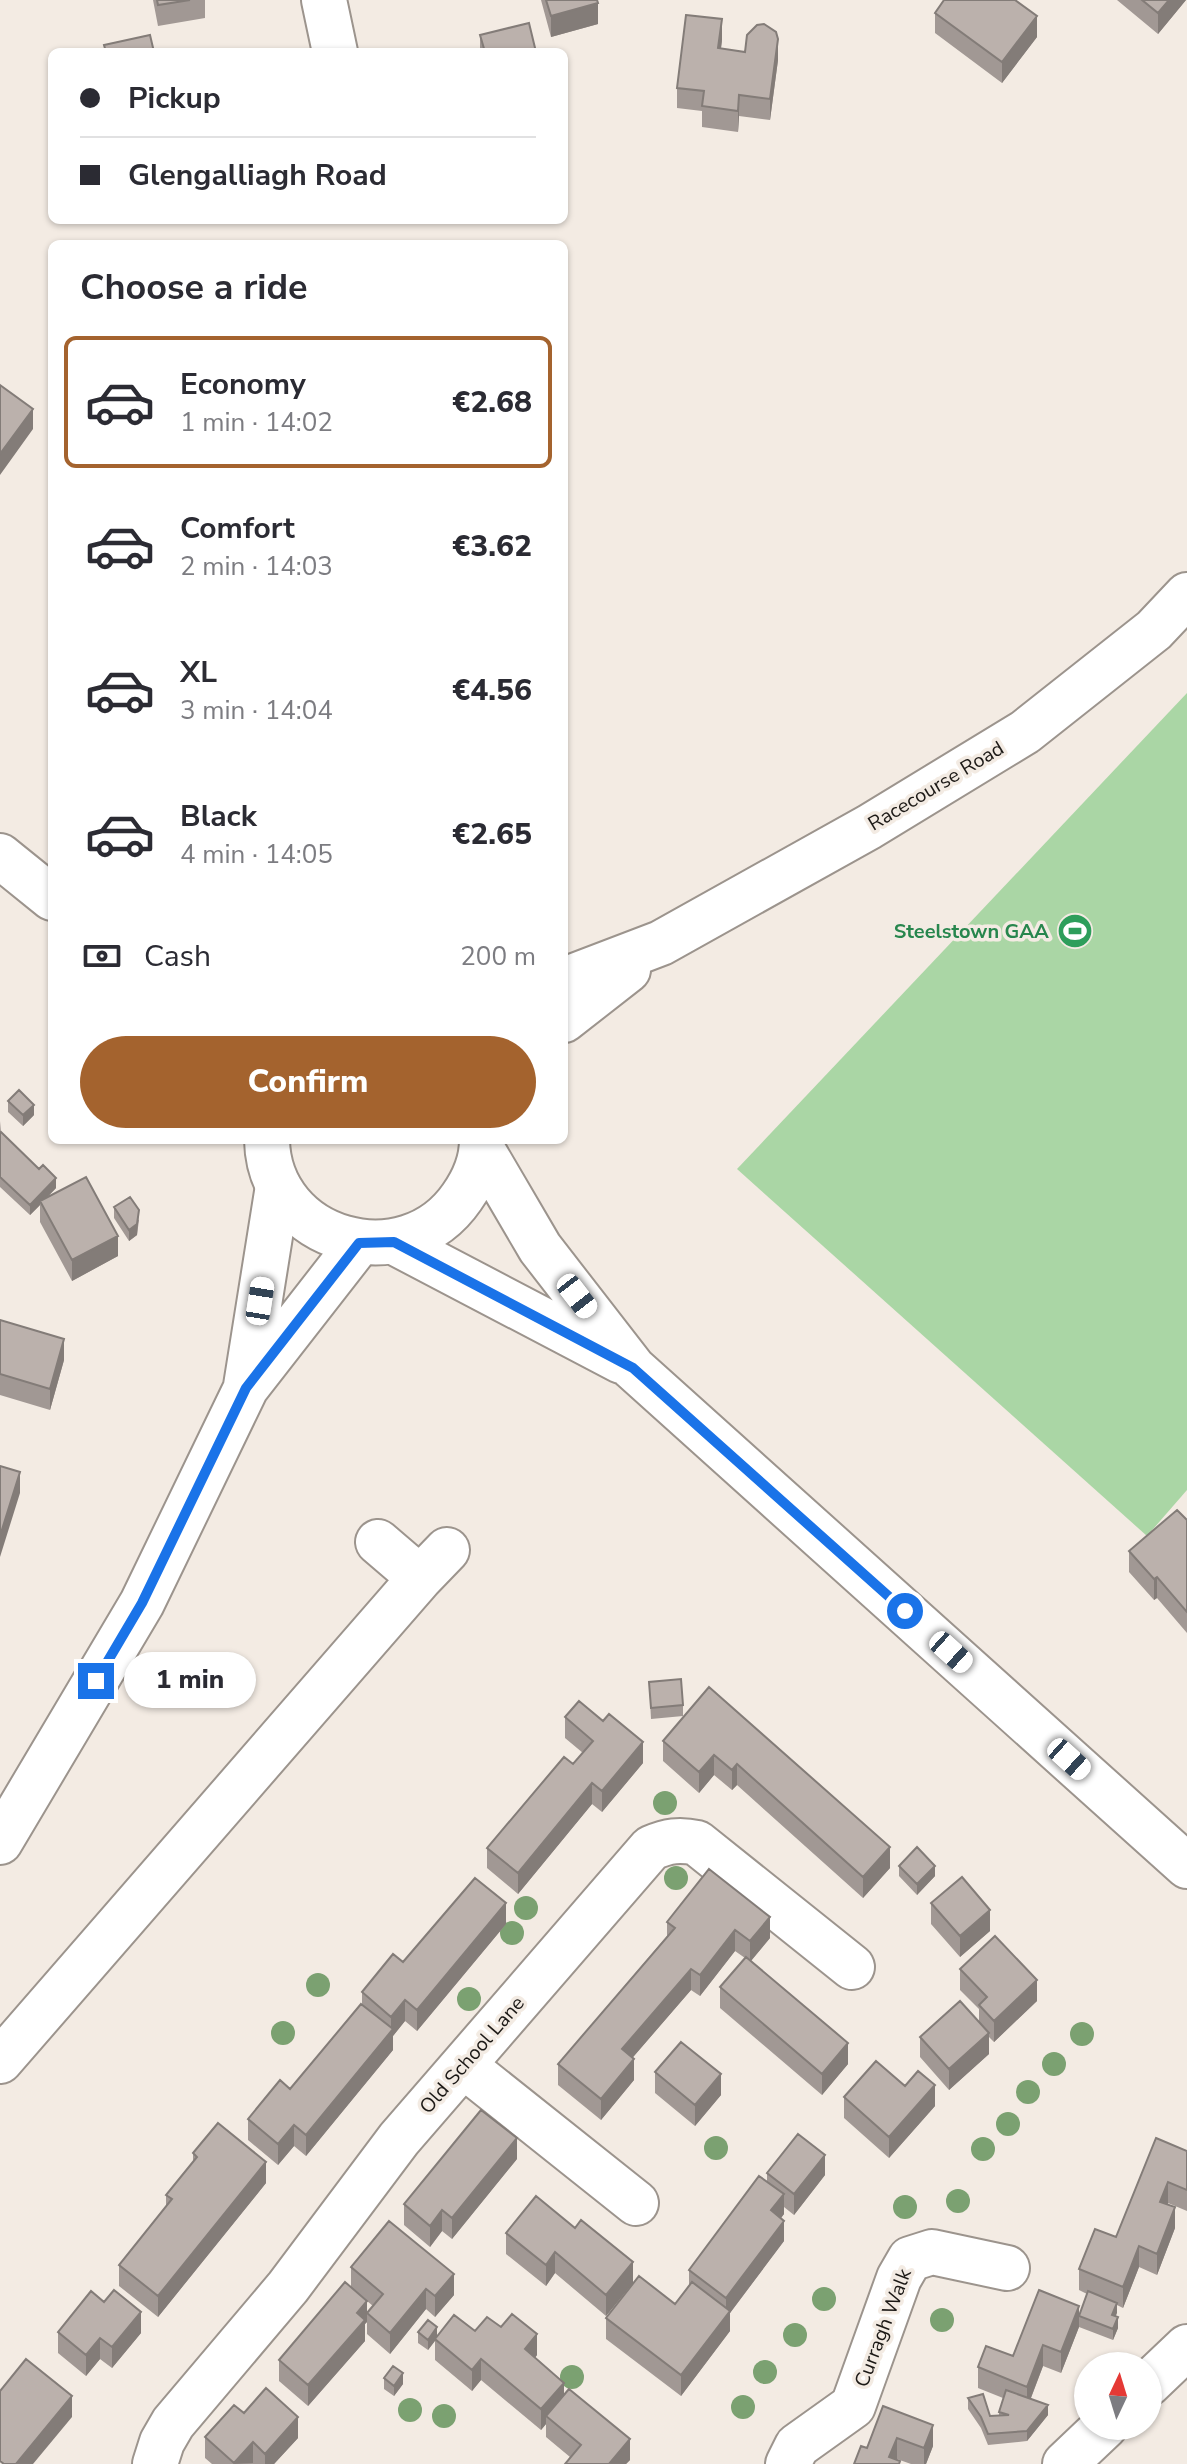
<!DOCTYPE html>
<meta charset="utf-8">
<style>
:root{--surface:#fff;--page:#f2f2f3;--text:#2b2b33;--muted:#7c7c81;--line:#e1e1e2;--accent:#a4632e}
body{margin:0;font-family:"Nunito Sans",sans-serif;background:var(--page);color:var(--text);height:100vh;display:flex;flex-direction:column;font-size:30px;white-space:nowrap}
*{box-sizing:border-box;margin:0}
p{font-size:26px;color:var(--muted)}
.icon{flex:none;width:44px;height:44px;fill:none;stroke:currentColor;stroke-width:2;stroke-linecap:round;stroke-linejoin:round}
.map{position:relative;flex:1;overflow:hidden}
.sheet{position:absolute;left:48px;top:240px;width:520px;height:904px;display:flex;flex-direction:column;background:var(--surface);border-radius:12px;box-shadow:0 2px 6px #0004}
.sheet>*{flex:none}
.banner{position:absolute;left:48px;top:48px;width:520px;height:176px;border-radius:12px;box-shadow:0 2px 6px #0004;display:grid;align-content:center;height:176px;padding:0 32px;background:var(--surface)}
.needle{width:52px;rotate:4deg}
.controls{position:absolute;left:1074px;top:2352px;display:grid;gap:16px}
.controls a{display:grid;place-items:center;width:88px;height:88px;border-radius:50%;background:var(--surface);box-shadow:0 2px 6px #0004;font-size:40px}
.end{position:absolute;width:36px;height:36px;margin:-18px;border:10px solid #1a73e8;background:#fff;box-shadow:0 0 0 4px #fff}
.from{border-radius:50%}
.bubble{position:absolute;height:56px;border-radius:28px;background:var(--surface);box-shadow:0 2px 6px #0004;font-size:26px;font-weight:800;line-height:56px;text-align:center}
.car{position:absolute;width:24px;height:48px;margin:-24px -12px;border-radius:10px;box-shadow:0 0 6px 2px #0007;background:linear-gradient(#fff 24%,#345 0 40%,#fff 0 76%,#345 0 86%,#fff 0)}
.banner b{display:flex;align-items:center;gap:28px;height:76px;font-size:30px}
.banner b+b{border-top:2px solid var(--line)}
.banner i{width:20px;height:20px;background:var(--text)}
ul{padding:0;list-style:none}
li{display:flex;align-items:center;gap:24px;height:132px;margin:0 16px 12px;padding:0 16px;border:4px solid transparent;border-radius:12px}
li div{flex:1}
li b{display:block;font-size:30px}
li em{font-style:normal;font-weight:800}
li.active{border-color:var(--accent)}
li>.icon{width:72px;height:72px;stroke-width:1.5}
h2{padding:0 32px;font-size:36px;line-height:96px}
.pay{display:flex;align-items:center;gap:20px;height:88px;padding:0 32px;font-size:30px}
.pay p{margin-inline-start:auto}
.primary-button{display:flex;gap:16px;margin-top:auto;padding:16px 32px}
.primary-button a{flex:1;height:92px;border-radius:48px;background:var(--accent);color:#fff;font-size:32px;font-weight:800;line-height:92px;text-align:center}
.map>svg:first-child{display:block}
.grass{fill:#aad6a5}
.lines{fill:none;stroke-linecap:round;stroke-linejoin:round}
.minor-casing{stroke:#9c948d;stroke-width:48}
.major-casing{stroke:#9c948d;stroke-width:48}
.highway-casing{stroke:#9c948d;stroke-width:48}
.minor{stroke:#fff;stroke-width:44}
.major{stroke:#fff;stroke-width:44}
.highway{stroke:#fff;stroke-width:44}
.tree{fill:#7ba171}
.wall{fill:#a19894;fill-rule:evenodd}
.shaded-wall{fill:#837c78}
.building{fill:#bbb1ac;stroke:#837c78;stroke-width:2}
.route{stroke:#1a73e8;stroke-width:10}
.labels{text-anchor:middle;dominant-baseline:central;stroke-width:7;stroke-linejoin:round;paint-order:stroke}
.street-label{font-size:20px;fill:#1c1916;stroke:#f3ebe3}
.leisure-label{font-size:20px;font-weight:bold;fill:#27864d;stroke:#f3ebe3;text-anchor:end}
</style>
<div class="map">
<svg width="1187" height="2464" viewBox="0 0 1187 2464">
<rect width="100%" height="100%" fill="#f3ebe3"/>
<path class="grass" d="M1187,693V1490L1147,1536L737,1169Z"/>
<g class="lines">
<defs>
<path id="minor" d="M324,0L335,52
M564,980L661,943L869,827L1025,732L1154,630L1187,595
M564,1020L628,970
M378,1542L420,1578
M0,2061L420,1578L447,1550
M464,2066L636,2203
M1148,2384L1187,2347
M155,2464L162,2442L173,2423L288,2287L399,2139L651,1848C668,1841 679,1839 697,1843L852,1967
M788,2464L797,2446L853,2406L899,2278L910,2259L932,2252L1007,2268
M1065,2464L1105,2426"/>
<path id="major" d="M246,1386L278,1186
M0,1842L142,1603L246,1388L359,1243"/>
<path id="highway" d="M0,856L52,898
M267,1140C269,1242 405,1280 462,1197C474,1180 482,1160 482,1140
M482,1149L540,1248L633,1368L1187,1866
M394,1242L621,1361"/>
</defs>
<use href="#minor" class="minor-casing"/>
<use href="#major" class="major-casing"/>
<use href="#highway" class="highway-casing"/>
<use href="#minor" class="minor"/>
<use href="#major" class="major"/>
<use href="#highway" class="highway"/>
</g>
<g class="tree">
<circle cx="665" cy="1803" r="12"/>
<circle cx="676" cy="1878" r="12"/>
<circle cx="526" cy="1908" r="12"/>
<circle cx="512" cy="1933" r="12"/>
<circle cx="318" cy="1985" r="12"/>
<circle cx="469" cy="1999" r="12"/>
<circle cx="283" cy="2033" r="12"/>
<circle cx="1082" cy="2034" r="12"/>
<circle cx="1054" cy="2064" r="12"/>
<circle cx="1028" cy="2092" r="12"/>
<circle cx="1008" cy="2124" r="12"/>
<circle cx="716" cy="2148" r="12"/>
<circle cx="983" cy="2149" r="12"/>
<circle cx="958" cy="2201" r="12"/>
<circle cx="905" cy="2207" r="12"/>
<circle cx="824" cy="2299" r="12"/>
<circle cx="942" cy="2320" r="12"/>
<circle cx="795" cy="2335" r="12"/>
<circle cx="765" cy="2372" r="12"/>
<circle cx="572" cy="2377" r="12"/>
<circle cx="743" cy="2407" r="12"/>
<circle cx="410" cy="2410" r="12"/>
<circle cx="444" cy="2416" r="12"/>
</g>
<path class="wall" d="M153,0H205V18L158,26Z
M541,0H597L598,24L551,37Z
M1117,0H1186L1158,34Z
M935,13L1037,37L1002,83L935,33Z
M480,35L536,52H480Z
M722,40L721,49L778,60L770,120L739,116L738,132L702,127V111L677,108V88Z
M8,1101L34,1115L23,1126L8,1112Z
M0,1121L1,1132L56,1188L47,1197L118,1256L72,1281L40,1222V1205L30,1215L0,1187Z
M114,1207L139,1220L137,1235L129,1241L114,1218Z
M0,1320L64,1360L50,1410L0,1395Z
M1187,1520V1633L1157,1598L1154,1600L1129,1572V1551Z
M649,1682L683,1705V1716L651,1719Z
M709,1687L890,1868L863,1898L737,1785L732,1790L714,1775L699,1793L663,1761V1741Z
M565,1717L643,1763L602,1812L592,1804L518,1894L487,1868V1848L573,1764L583,1753L565,1738Z
M899,1866L935,1876L917,1895L899,1876Z
M709,1869L770,1938L751,1961L848,2064L822,2095L720,2008V1987L745,1958L735,1951L700,1996L691,1990L632,2058L634,2080L601,2120L558,2085V2064L667,1936V1922Z
M931,1903L990,1931L960,1957L931,1924Z
M506,1924L417,2031L405,2021L393,2036V2050L306,2156L294,2146L278,2165L248,2140V2119L290,2089L362,2004V1992L403,1962Z
M960,1969L1037,2001L994,2042L989,2037V2054L949,2090L920,2057V2037L979,2022V2009L960,1990Z
M655,2072L721,2095L695,2126L655,2093Z
M905,2086L935,2106L889,2158L844,2118V2097Z
M1187,2151V2211L1168,2203L1175,2228L1157,2275L1139,2267L1123,2308L1117,2305L1116,2316L1118,2328L1113,2340L1079,2327L1061,2373L1043,2366L1031,2398L1048,2415L1027,2441L988,2445L981,2428L968,2409V2398L990,2416H999V2412L1003,2398L978,2388V2367L1013,2356L1079,2316L1087,2294L1079,2290V2269L1116,2237Z
M193,2153L266,2183L158,2317L119,2286V2265L166,2207V2195L193,2162Z
M517,2159L452,2239L442,2231L430,2247L404,2225V2204Z
M767,2173L825,2175L794,2215L784,2207V2214L781,2218L784,2241L730,2313V2331L681,2396L606,2339V2318L675,2304L689,2286V2270L767,2181Z
M506,2233L633,2283L606,2316L555,2273L546,2286L506,2254Z
M351,2267L454,2295L435,2317L426,2309L390,2354L367,2334V2322L365,2324V2341L308,2406L279,2381V2360L351,2288ZM361,2296L373,2306L367,2313Z
M475,2331L537,2355L535,2358L564,2395L630,2460L626,2464H565L570,2457L546,2437V2424L541,2430L481,2380L472,2391L435,2360V2341L428,2350L418,2343V2332L437,2336Z
M58,2332L141,2333L112,2368L100,2359L86,2376L58,2353Z
M384,2378L403,2384L394,2396L384,2389Z
M883,2406L933,2446L926,2464H911L897,2459L896,2460L900,2464L867,2448Z
M244,2413L298,2438L274,2464H212L205,2458V2437Z"/>
<path class="shaded-wall" d="M1169,0H1186L1158,34V13Z
M598,3V24L551,37V16Z
M1037,16V37L1002,83V62Z
M722,19V40L718,69V48Z
M778,39V60L770,120V99Z
M739,95V116L738,132V111Z
M33,409V429L0,475V454Z
M34,1105V1115L23,1126V1115Z
M56,1178V1188L41,1204L40,1201V1205L30,1215V1205Z
M139,1210L137,1235L129,1241V1230Z
M118,1236V1256L72,1281V1260Z
M64,1339V1360L50,1410V1389Z
M20,1472V1493L0,1557V1536Z
M1157,1577V1598L1154,1600V1579Z
M643,1742V1763L602,1812V1791Z
M714,1755V1775L699,1793V1772Z
M737,1764V1785L732,1790V1770Z
M592,1783V1804L518,1894V1873Z
M890,1847V1868L863,1898V1877Z
M935,1866V1876L917,1895V1884Z
M506,1903V1924L417,2031V2010Z
M990,1910V1931L960,1957V1936Z
M770,1917V1938L750,1962V1941Z
M735,1930V1951L700,1996V1975Z
M691,1969V1990L622,2070V2049Z
M1037,1980V2001L994,2042V2021Z
M405,2000V2021L393,2036V2050L306,2156V2135L391,2031V2017Z
M989,2033V2054L949,2090V2069Z
M848,2043V2064L822,2095V2074Z
M634,2059V2080L601,2120V2099Z
M721,2074V2095L695,2126V2105Z
M935,2085V2106L889,2158V2137Z
M294,2125V2146L278,2165V2144Z
M517,2138V2159L452,2239V2218Z
M825,2155V2175L794,2215V2194Z
M266,2162V2183L158,2317V2296Z
M1168,2182V2203L1160,2222V2202Z
M784,2194V2214L771,2231V2210Z
M1175,2207V2228L1157,2275V2254Z
M442,2210V2231L430,2247V2226Z
M784,2221V2241L730,2313V2331L681,2396V2375L726,2316V2298Z
M1139,2246V2267L1123,2308V2287Z
M555,2252V2273L546,2286V2265Z
M633,2262V2283L606,2316V2295Z
M454,2274V2295L435,2317V2296Z
M426,2289V2309L390,2354V2333Z
M367,2301V2322L365,2324V2341L308,2406V2385L357,2313Z
M1117,2303V2313L1112,2325V2315Z
M1079,2306V2327L1061,2373V2352Z
M141,2312V2333L112,2368V2347Z
M1118,2317V2328L1113,2340V2329Z
M437,2327V2338L428,2350V2340Z
M537,2334V2355L525,2370V2349Z
M100,2338V2359L86,2376V2355Z
M1043,2345V2366L1027,2408V2387Z
M481,2359V2380L472,2391V2370Z
M403,2373V2384L394,2396V2386Z
M564,2383V2404L546,2416V2424L541,2430V2409Z
M72,2396V2417L33,2464H16Z
M1048,2405V2415L1027,2441V2431Z
M298,2417V2438L274,2464H265V2454Z
M933,2425V2446L926,2464H924V2448Z
M897,2438V2459L895,2464L889,2457Z
M630,2439V2460L626,2464H609Z
M253,2442V2463L234,2464Z"/>
<path class="building" d="M157,0H190L158,5Z
M546,0H597L598,3L551,16Z
M944,0H1015L1037,16L1002,62L935,13Z
M1142,0H1169L1158,13Z
M686,15L722,19L718,48L745,52L747,35L757,25L764,24L776,32L778,39L770,99L739,95L738,111L702,106L704,91L677,88Z
M529,23L536,52H485L480,35Z
M150,35L154,52H106L104,45Z
M0,385L33,409L0,454Z
M19,1090L34,1105L23,1115L8,1101Z
M1,1132L39,1169L43,1165L56,1178L30,1205L0,1177V1133Z
M86,1177L118,1236L72,1260L40,1201Z
M130,1197L139,1210L137,1224L129,1230L114,1207Z
M0,1320L64,1339L50,1389L0,1374Z
M0,1466L20,1472L0,1536Z
M1177,1510L1187,1520V1612L1157,1577L1154,1579L1129,1551Z
M681,1679L683,1705L651,1708L649,1682Z
M709,1687L890,1847L863,1877L737,1764L732,1770L714,1755L699,1772L663,1741Z
M579,1701L603,1721L609,1714L643,1742L602,1791L592,1783L518,1873L487,1848L564,1757L573,1764L593,1741L565,1717Z
M917,1847L935,1866L917,1884L899,1866Z
M709,1869L770,1917L750,1941L735,1930L700,1975L691,1969L622,2049L634,2059L601,2099L558,2064L675,1928L667,1922Z
M962,1877L990,1910L960,1936L931,1903Z
M475,1878L506,1903L417,2010L405,2000L391,2017L362,1992L393,1954L403,1962Z
M995,1936L1037,1980L994,2021L979,2005L987,1997L960,1969Z
M746,1957L848,2043L822,2074L720,1987Z
M960,2001L989,2033L949,2069L920,2037Z
M361,2004L393,2029L306,2135L294,2125L278,2144L248,2119L280,2080L290,2089Z
M681,2042L721,2074L695,2105L655,2072Z
M876,2061L905,2086L918,2071L935,2085L889,2137L844,2097Z
M481,2110L517,2138L452,2218L442,2210L430,2226L404,2204Z
M218,2123L266,2162L158,2296L119,2265L172,2199L166,2195L197,2157L193,2153Z
M798,2134L825,2155L794,2194L767,2173Z
M1156,2138L1187,2151V2190L1168,2182L1160,2202L1175,2207L1157,2254L1139,2246L1123,2287L1079,2269L1095,2229L1116,2237Z
M759,2176L784,2194L771,2210L784,2221L726,2298L689,2270Z
M536,2196L575,2228L581,2220L633,2262L606,2295L555,2252L546,2265L506,2233Z
M389,2221L454,2274L435,2296L426,2289L390,2333L367,2313L383,2294L351,2267Z
M639,2276L675,2304L692,2282L730,2311L681,2375L606,2318Z
M345,2282L367,2301L357,2313L365,2320L308,2385L279,2360Z
M114,2290L141,2312L112,2347L100,2338L86,2355L58,2332L91,2291L104,2302Z
M1039,2290L1079,2306L1061,2352L1043,2345L1027,2387L978,2367L986,2346L1013,2356Z
M1088,2291L1117,2303L1112,2315L1118,2317L1113,2329L1079,2316Z
M512,2314L537,2334L525,2349L564,2383L541,2409L481,2359L472,2370L435,2339L454,2315L475,2331L487,2317L501,2327Z
M428,2320L437,2327L428,2340L418,2332Z
M26,2359L72,2396L16,2464H4L0,2461V2391Z
M393,2366L403,2373L394,2386L384,2378Z
M266,2388L298,2417L265,2454L253,2442L234,2463L205,2437L234,2405L244,2413Z
M569,2389L630,2439L609,2464H565L581,2445L546,2416Z
M1006,2390L1048,2405L1027,2431L988,2434L981,2417L968,2398L983,2394L990,2416L1009,2415L999,2412Z
M883,2406L933,2425L924,2448L897,2438L889,2457L900,2461L899,2464H854L861,2446L867,2448Z"/>
<g class="lines">
<path class="route" d="M96,1681L142,1603L246,1388L359,1243L394,1242L633,1368L905,1611"/>
</g>
<defs>
<symbol id="stadium-disc" viewBox="-11 -11 22 22"><circle r="9.5" fill="#2e9e5b" stroke="#f3ebe3"/><path d="M0-5a6.5 5 0 1 0 0 10a6.5 5 0 1 0 0-10ZM-3.5-1.8h7v3.6h-7Z" fill="#fff"/></symbol>
</defs>
<g fill-rule="evenodd">
<use href="#stadium-disc" x="1055" y="911" width="40" height="40"/>
</g>
<g class="labels">
<g class="street-label">
<text transform="translate(936 786) rotate(-31)">Racecourse Road</text>
<text transform="translate(472 2055) rotate(-49)">Old School Lane</text>
<text transform="translate(883 2328) rotate(-69)">Curragh Walk</text>
</g>
<g class="leisure-label">
<text x="1049" y="931">Steelstown GAA</text>
</g>
</g>
</svg>
<div class="controls">
<a><svg class="needle" viewBox="-14 -14 28 28"><path d="M0-13l5 13h-10z" fill="#e53935"/><path d="M0 13l5-13h-10z" fill="#7c7c81"/></svg></a>
</div>
<i class="end from" style="left:905px;top:1611px"></i>
<i class="end" style="left:96px;top:1681px"></i>
<div class="bubble" style="left:124px;top:1652px;width:132px">1 min</div>
<i class="car" style="left:577px;top:1296px;rotate:142deg"></i>
<i class="car" style="left:260px;top:1301px;rotate:9deg"></i>
<i class="car" style="left:951px;top:1652px;rotate:132deg"></i>
<i class="car" style="left:1069px;top:1759px;rotate:132deg"></i>
<div class="banner">
<b><i class="from"></i>Pickup</b>
<b><i></i>Glengalliagh Road</b>
</div>
<section class="sheet">
<h2>Choose a ride</h2>
<ul>
<li class="active"><svg class="icon" aria-label="car" viewBox="0 0 24 24"><path d="M5 17H2v-5l4-1 3-4h7l3 4 3 1v5h-3M9 17h6M6 11h13"/><circle cx="7" cy="17" r="2"/><circle cx="17" cy="17" r="2"/></svg><div><b>Economy</b><p>1 min · 14:02</p></div><em>€2.68</em></li>
<li><svg class="icon" aria-label="car" viewBox="0 0 24 24"><path d="M5 17H2v-5l4-1 3-4h7l3 4 3 1v5h-3M9 17h6M6 11h13"/><circle cx="7" cy="17" r="2"/><circle cx="17" cy="17" r="2"/></svg><div><b>Comfort</b><p>2 min · 14:03</p></div><em>€3.62</em></li>
<li><svg class="icon" aria-label="car" viewBox="0 0 24 24"><path d="M5 17H2v-5l4-1 3-4h7l3 4 3 1v5h-3M9 17h6M6 11h13"/><circle cx="7" cy="17" r="2"/><circle cx="17" cy="17" r="2"/></svg><div><b>XL</b><p>3 min · 14:04</p></div><em>€4.56</em></li>
<li><svg class="icon" aria-label="car" viewBox="0 0 24 24"><path d="M5 17H2v-5l4-1 3-4h7l3 4 3 1v5h-3M9 17h6M6 11h13"/><circle cx="7" cy="17" r="2"/><circle cx="17" cy="17" r="2"/></svg><div><b>Black</b><p>4 min · 14:05</p></div><em>€2.65</em></li>
</ul>
<div class="pay"><svg class="icon" aria-label="cash" viewBox="0 0 24 24"><path d="M3 7h18v10H3z"/><circle cx="12" cy="12" r="2"/></svg>Cash<p>200 m</p></div>
<div class="primary-button"><a>Confirm</a></div>
</section>
</div>
